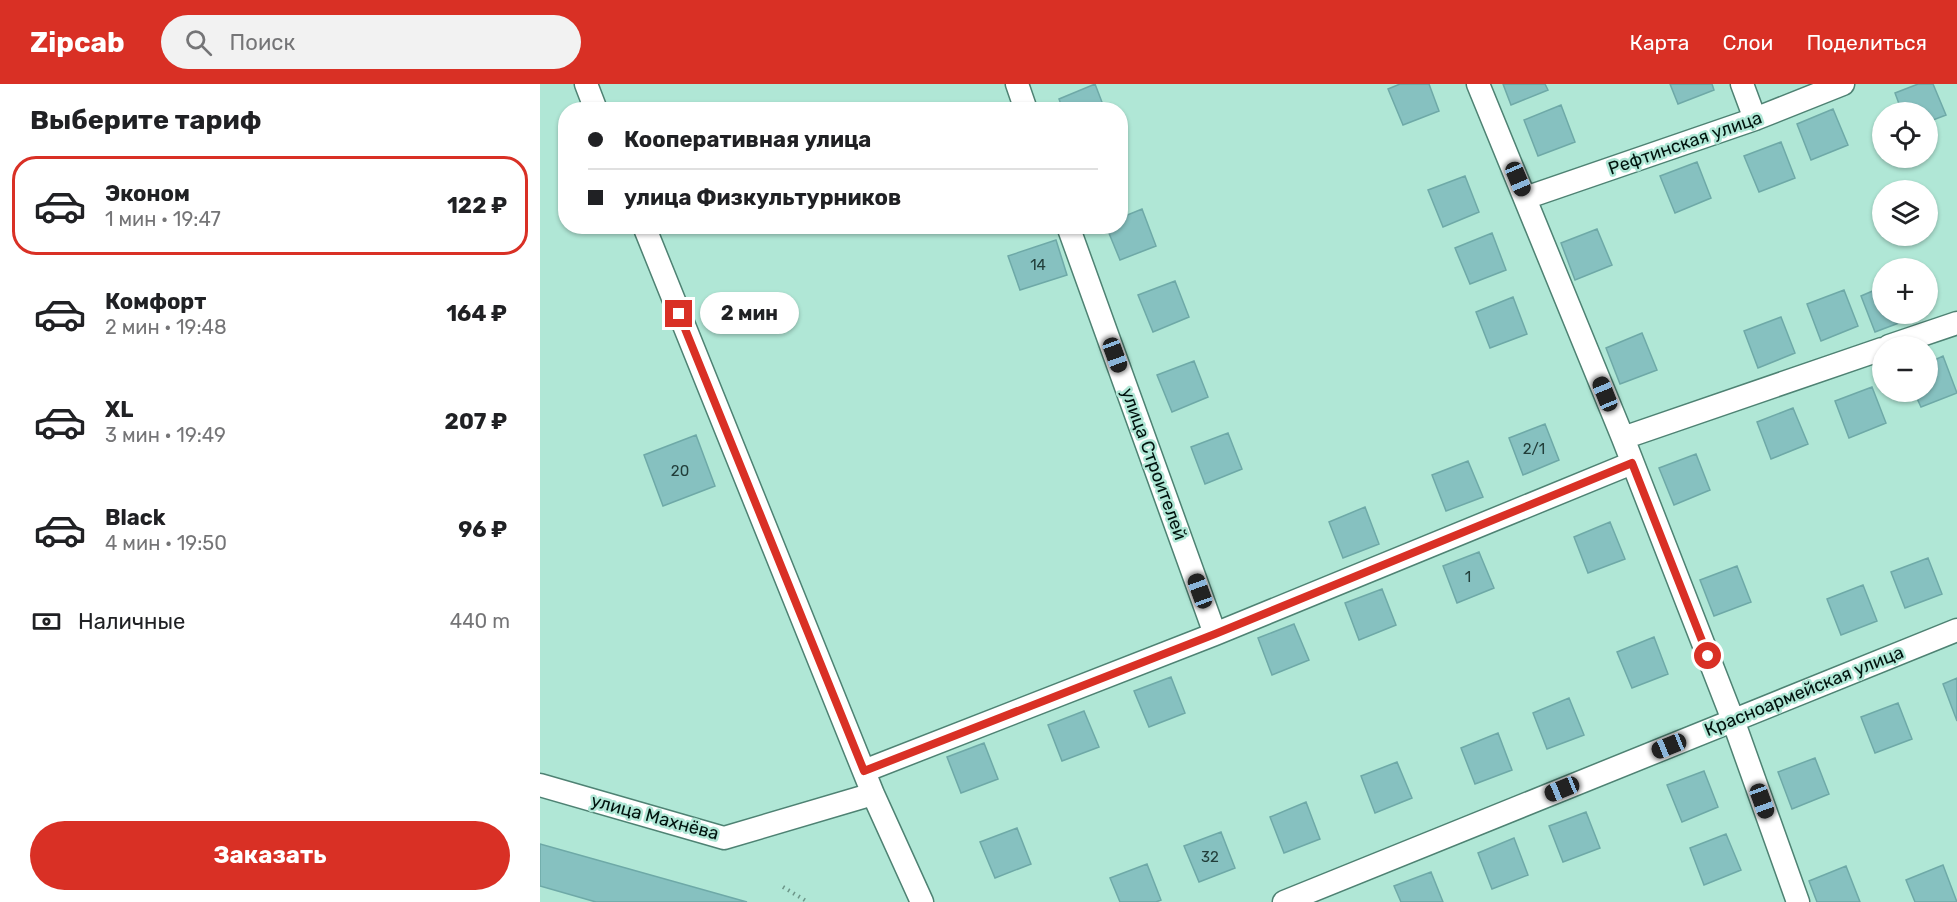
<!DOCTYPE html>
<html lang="ru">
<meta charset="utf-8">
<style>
:root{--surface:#fff;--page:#f2f2f2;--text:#202124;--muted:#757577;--line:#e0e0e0;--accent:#d93025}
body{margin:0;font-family:Rubik,sans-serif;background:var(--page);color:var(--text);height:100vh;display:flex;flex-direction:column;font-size:22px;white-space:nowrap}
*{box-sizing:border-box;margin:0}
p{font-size:20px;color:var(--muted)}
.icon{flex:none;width:33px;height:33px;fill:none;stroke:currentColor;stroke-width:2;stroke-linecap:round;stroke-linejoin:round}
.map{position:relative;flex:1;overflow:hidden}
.side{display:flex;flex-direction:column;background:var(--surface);width:540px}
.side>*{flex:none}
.guide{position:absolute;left:18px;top:18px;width:570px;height:132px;border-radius:24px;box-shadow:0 2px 4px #0004;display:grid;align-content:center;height:132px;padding:0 30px;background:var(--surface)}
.buttons{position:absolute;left:1332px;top:18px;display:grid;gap:12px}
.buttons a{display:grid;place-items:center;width:66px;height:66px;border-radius:50%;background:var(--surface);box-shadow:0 2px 4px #0004;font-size:30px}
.end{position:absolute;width:27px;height:27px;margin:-14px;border:8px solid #d93025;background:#fff;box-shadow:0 0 0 3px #fff}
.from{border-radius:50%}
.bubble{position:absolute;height:42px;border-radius:21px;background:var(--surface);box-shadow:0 2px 4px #0004;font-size:20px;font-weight:700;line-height:42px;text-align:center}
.car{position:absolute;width:18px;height:36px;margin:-18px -9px;border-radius:8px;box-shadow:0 0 4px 2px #0007;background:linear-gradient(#222 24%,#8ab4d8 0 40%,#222 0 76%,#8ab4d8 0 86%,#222 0)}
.guide b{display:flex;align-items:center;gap:21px;height:57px;font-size:22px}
.guide b+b{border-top:2px solid var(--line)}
.guide i{width:15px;height:15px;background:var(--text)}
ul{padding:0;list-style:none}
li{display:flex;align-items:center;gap:18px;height:99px;margin:0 12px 9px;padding:0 18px;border:3px solid transparent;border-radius:24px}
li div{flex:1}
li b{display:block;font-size:22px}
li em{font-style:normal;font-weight:700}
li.active{border-color:var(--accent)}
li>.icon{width:54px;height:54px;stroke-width:1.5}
h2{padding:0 30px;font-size:27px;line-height:72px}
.pay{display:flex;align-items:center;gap:15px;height:66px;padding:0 30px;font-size:22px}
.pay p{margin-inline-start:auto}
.action{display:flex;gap:12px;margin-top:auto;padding:12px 30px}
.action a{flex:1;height:69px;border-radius:36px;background:var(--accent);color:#fff;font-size:24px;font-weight:700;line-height:69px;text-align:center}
header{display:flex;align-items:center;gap:36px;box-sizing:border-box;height:84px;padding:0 30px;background:var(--accent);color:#fff}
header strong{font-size:28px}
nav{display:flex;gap:33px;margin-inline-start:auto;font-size:21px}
.search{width:420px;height:54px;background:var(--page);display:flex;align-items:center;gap:15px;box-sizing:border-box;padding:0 21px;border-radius:33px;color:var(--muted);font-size:22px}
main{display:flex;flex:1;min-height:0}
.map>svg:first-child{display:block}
.building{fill:#86c1c0;stroke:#6ea9a7;stroke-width:1.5}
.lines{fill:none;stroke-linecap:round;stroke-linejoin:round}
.street-casing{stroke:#4e8273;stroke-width:25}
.path{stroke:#6c9588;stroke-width:4;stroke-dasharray:1.5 4.5;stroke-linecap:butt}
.street{stroke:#fff;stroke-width:22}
.route{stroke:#d93025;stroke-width:8}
.labels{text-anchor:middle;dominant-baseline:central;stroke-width:5;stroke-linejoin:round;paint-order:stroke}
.number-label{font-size:15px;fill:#223e3a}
.street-label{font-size:18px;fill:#01130e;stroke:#b0e7d6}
</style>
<header>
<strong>Zipcab</strong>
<div class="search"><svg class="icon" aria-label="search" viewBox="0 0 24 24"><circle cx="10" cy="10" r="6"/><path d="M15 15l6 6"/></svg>Поиск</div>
<nav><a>Карта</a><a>Слои</a><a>Поделиться</a></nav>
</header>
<main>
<section class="side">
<h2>Выберите тариф</h2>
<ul>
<li class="active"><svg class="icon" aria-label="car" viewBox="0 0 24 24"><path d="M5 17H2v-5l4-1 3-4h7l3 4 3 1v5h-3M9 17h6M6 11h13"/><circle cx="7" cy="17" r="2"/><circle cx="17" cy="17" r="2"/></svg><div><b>Эконом</b><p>1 мин · 19:47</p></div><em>122 ₽</em></li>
<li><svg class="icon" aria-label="car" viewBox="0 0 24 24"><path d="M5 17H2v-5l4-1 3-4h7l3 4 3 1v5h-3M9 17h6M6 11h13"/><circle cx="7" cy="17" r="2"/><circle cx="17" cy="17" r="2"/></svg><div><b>Комфорт</b><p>2 мин · 19:48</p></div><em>164 ₽</em></li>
<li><svg class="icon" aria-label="car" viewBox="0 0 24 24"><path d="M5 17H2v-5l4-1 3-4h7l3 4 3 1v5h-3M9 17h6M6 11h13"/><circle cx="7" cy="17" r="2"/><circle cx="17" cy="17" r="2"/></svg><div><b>XL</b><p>3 мин · 19:49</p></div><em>207 ₽</em></li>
<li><svg class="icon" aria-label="car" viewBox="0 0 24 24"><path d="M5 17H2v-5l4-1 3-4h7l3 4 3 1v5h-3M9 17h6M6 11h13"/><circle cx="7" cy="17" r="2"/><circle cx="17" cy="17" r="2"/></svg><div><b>Black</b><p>4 мин · 19:50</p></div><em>96 ₽</em></li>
</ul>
<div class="pay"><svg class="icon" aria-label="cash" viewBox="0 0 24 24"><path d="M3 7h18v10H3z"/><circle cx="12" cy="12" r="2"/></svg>Наличные<p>440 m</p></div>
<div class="action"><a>Заказать</a></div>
</section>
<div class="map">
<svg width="1417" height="818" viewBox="0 0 1417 818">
<rect width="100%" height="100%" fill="#b0e7d6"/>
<path class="building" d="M555,0L565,26H523L519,15Z
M860,0H889L899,27L863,41L848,5Z
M963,0H1005L1008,6L971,21Z
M1130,0H1172L1174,6L1138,20Z
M1378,0H1393L1406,31L1388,38V28H1362L1355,9Z
M1021,21L1035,58L998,72L984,36Z
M1293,25L1308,61L1271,76L1257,40Z
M1241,58L1255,94L1219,108L1204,72Z
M1157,78L1171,114L1135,129L1120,92Z
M925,92L939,128L903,143L888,106Z
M602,125L616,162L580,176L566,142H580V134Z
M1057,145L1072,181L1035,196L1021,159Z
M952,149L966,186L930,200L915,164Z
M516,156L527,191L480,206L468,172Z
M635,197L649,233L613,248L598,211Z
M1342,203V230H1370L1372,234L1335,248L1321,212Z
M1304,206L1318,242L1281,257L1267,220Z
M973,213L987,250L950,264L936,228Z
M1241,233L1255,269L1218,284L1204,247Z
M1102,249L1117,286L1080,300L1066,264Z
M1403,272L1417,309L1381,323L1374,308H1388V279Z
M654,277L668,313L632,328L617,291Z
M1332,303L1346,339L1309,354L1295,317Z
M1253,324L1268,360L1231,375L1217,338Z
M1005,340L1019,376L983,391L969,354Z
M688,349L702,385L665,400L651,363Z
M156,351L175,402L123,422L104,371Z
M1156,370L1170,406L1134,421L1119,384Z
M928,377L943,413L906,427L892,391Z
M825,423L839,460L803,474L789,438Z
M1070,438L1085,475L1048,489L1034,453Z
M939,468L954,504L917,519L903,482Z
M1388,474L1402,510L1365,524L1351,488Z
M1197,482L1211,518L1174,532L1160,496Z
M1323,501L1337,537L1301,551L1287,515Z
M842,505L856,541L819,556L805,519Z
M754,540L769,576L732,591L718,554Z
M1114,553L1128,590L1092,604L1077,568Z
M631,593L645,629L609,643L594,607Z
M1417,594V637L1403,600Z
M1029,614L1044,651L1007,665L993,629Z
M1358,619L1372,655L1335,669L1321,633Z
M544,627L559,663L522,677L508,641Z
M958,649L972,686L935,700L921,664Z
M444,659L458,695L421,709L407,673Z
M1275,674L1289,710L1252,725L1238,688Z
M857,678L872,714L835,729L821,692Z
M1164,687L1178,723L1142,738L1127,701Z
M766,718L780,755L744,769L730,733Z
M1046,728L1060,764L1023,778L1009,742Z
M477,744L491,780L455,794L440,758Z
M681,748L695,784L659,798L644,762Z
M1186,750L1201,786L1164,801L1150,764Z
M974,754L988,791L952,805L938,769Z
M0,760L207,818H56L0,802Z
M607,780L621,816L616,818H580L570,794Z
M1403,781L1417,818H1375L1366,796Z
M1306,782L1320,818H1277L1269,797Z
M891,788L903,818H861L854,802Z"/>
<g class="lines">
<defs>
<path id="street" d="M46,0L56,26
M477,0L486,26
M938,0L1083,354L1193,636L1258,818
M1202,0L1215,35
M985,114L1215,35L1303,0
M104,142L333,710L382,818
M528,142L675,550
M1349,262L1417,239
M1083,354L1342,265
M324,687L675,550L1092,379
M0,701L184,754L333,710
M744,818L1417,546"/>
</defs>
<use href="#street" class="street-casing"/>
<path class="path" d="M243,803L268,818"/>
<use href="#street" class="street"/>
</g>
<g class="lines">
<path class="route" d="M139,230L324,687L675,550L1092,379L1168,572"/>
</g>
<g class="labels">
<g class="number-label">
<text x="498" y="181">14</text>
<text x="994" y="365">2/1</text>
<text x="140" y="387">20</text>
<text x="928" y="493">1</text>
<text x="670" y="773">32</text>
</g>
<g class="street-label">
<text transform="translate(1145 59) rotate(-19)">Рефтинская улица</text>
<text transform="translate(614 380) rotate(70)">улица Строителей</text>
<text transform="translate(1264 607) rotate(-22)">Красноармейская улица</text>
<text transform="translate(115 733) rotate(15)">улица Махнёва</text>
</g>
</g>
</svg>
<div class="buttons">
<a><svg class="icon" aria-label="locate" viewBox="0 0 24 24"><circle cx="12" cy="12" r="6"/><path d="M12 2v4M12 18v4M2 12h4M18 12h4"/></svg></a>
<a><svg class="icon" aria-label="layers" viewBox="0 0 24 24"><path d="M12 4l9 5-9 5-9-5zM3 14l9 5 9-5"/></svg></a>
<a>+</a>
<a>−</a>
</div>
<i class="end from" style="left:1168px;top:572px"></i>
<i class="end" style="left:139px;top:230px"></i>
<div class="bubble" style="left:160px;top:208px;width:99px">2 мин</div>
<i class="car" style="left:978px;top:95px;rotate:157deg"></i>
<i class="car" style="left:575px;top:271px;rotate:160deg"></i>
<i class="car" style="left:1065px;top:310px;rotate:338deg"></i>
<i class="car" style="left:660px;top:507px;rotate:340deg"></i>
<i class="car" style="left:1129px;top:662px;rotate:248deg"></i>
<i class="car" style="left:1022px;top:705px;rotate:248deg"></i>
<i class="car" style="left:1222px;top:717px;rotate:160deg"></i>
<div class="guide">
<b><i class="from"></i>Кооперативная улица</b>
<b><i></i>улица Физкультурников</b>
</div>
</div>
</main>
